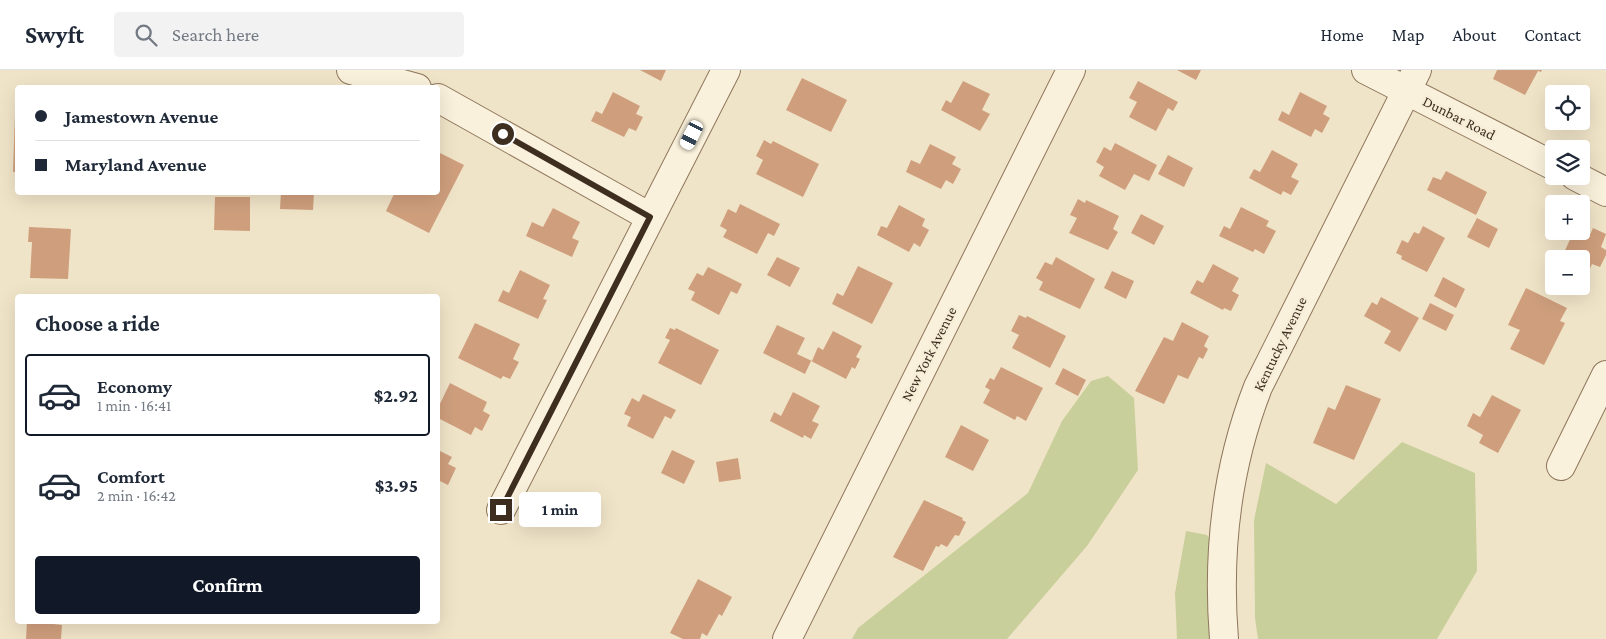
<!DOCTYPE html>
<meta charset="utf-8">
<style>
:root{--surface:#fff;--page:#f2f2f3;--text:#1f2937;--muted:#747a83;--line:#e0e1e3;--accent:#111827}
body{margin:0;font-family:"Crimson Pro",serif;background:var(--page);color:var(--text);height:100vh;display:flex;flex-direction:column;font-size:19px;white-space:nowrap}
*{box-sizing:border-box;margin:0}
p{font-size:16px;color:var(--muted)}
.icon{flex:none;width:28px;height:28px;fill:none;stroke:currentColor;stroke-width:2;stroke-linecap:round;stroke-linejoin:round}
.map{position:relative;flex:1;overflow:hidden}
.details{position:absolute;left:15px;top:224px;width:425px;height:330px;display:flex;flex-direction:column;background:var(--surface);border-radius:5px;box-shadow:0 5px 20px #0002}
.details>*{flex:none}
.guide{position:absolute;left:15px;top:15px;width:425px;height:110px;border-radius:5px;box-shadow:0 5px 20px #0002;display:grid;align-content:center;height:110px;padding:0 20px;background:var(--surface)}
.controls{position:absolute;left:1545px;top:15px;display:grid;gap:10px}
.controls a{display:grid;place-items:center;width:45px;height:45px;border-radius:5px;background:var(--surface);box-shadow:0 5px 20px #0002;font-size:25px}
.end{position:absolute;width:22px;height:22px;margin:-11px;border:6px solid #3d2e20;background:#fff;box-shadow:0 0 0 2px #fff}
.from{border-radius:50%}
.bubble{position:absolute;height:35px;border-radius:5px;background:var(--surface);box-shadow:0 5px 20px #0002;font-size:16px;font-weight:700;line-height:35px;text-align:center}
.car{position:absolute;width:15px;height:30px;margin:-15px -8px;border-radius:6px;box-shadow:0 0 4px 1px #0007;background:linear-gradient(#fff 24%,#345 0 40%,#fff 0 76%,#345 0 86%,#fff 0)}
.guide b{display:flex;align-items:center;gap:18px;height:48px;font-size:19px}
.guide b+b{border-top:1px solid var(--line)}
.guide i{width:12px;height:12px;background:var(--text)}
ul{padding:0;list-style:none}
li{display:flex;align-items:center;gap:15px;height:82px;margin:0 10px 8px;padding:0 10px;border:2px solid transparent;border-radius:5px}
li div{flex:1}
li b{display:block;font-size:19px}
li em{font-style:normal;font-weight:700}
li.active{border-color:var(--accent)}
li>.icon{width:45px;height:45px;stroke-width:1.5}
h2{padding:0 20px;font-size:22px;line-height:60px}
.button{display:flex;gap:10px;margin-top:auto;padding:10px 20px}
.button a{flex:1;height:58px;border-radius:5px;background:var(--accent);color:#fff;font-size:20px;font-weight:700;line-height:58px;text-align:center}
header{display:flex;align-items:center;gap:30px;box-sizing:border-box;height:70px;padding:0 25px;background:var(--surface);border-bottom:1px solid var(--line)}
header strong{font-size:24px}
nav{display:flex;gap:28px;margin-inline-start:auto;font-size:18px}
.search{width:350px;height:45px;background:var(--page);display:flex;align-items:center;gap:12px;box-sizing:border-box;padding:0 18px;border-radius:5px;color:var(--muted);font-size:19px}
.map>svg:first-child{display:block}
.green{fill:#c9cf9b}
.building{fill:#cf9f7d}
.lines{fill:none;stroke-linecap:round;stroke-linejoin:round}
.street-casing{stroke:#8d765c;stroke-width:30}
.street{stroke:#faf1dc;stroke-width:28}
.route{stroke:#3d2e20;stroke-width:6}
.labels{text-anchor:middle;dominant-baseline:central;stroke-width:5;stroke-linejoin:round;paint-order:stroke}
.street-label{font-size:15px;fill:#3d2e20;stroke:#f7eed8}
</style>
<header>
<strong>Swyft</strong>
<div class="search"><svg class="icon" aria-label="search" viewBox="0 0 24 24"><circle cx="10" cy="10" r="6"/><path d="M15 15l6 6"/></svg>Search here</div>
<nav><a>Home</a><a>Map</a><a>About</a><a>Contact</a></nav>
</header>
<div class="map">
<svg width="1606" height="569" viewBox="0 0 1606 569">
<rect width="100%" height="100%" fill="#f0e4c8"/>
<path class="green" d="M1108,306L1134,328L1138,400L1087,476L1007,569H852L858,558L1028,423L1062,351L1091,311Z
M1402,372L1475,403L1477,501L1437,569H1258L1255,548L1254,450L1266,393L1336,434Z
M1186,461L1207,465L1210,469L1208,523L1211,569H1177L1175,523Z"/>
<path class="building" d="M640,0H666L661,11Z
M1177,0H1201L1196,10Z
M1497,0H1542L1541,2L1538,1L1525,25L1493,9Z
M802,8L847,30L831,62L786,40Z
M963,11L990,24L982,40L990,44L980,61L941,40L946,30L951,33Z
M1138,11L1178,32L1173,41L1168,38L1156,61L1129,47L1137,32L1129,28Z
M613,22L640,36L636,44L643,47L636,61L629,58L624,67L591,51L596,41L602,44Z
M1300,22L1327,36L1323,44L1330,48L1322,63L1315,59L1311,67L1278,50L1282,41L1289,45Z
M15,44H18V102H13Z
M764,70L771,74L773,71L819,94L803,127L756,104L763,90L756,86Z
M1115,73L1157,95L1149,111L1134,104L1125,120L1099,106L1104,97L1096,92L1104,77L1111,81Z
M930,74L956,87L952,94L961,99L953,114L946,110L941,119L906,102L911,90L920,94Z
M1272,80L1298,94L1291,107L1299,111L1291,125L1283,121L1281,125L1249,108L1254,99L1260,102Z
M438,82L464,95L429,163L386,141L395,122H438Z
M1168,85L1193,98L1184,117L1158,104Z
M1446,101L1487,122L1476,145L1427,120L1433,107L1441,110Z
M281,122H314L313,140L280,139Z
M215,127H250V161L214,160Z
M1078,129L1085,133L1086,130L1119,146L1113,159L1118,162L1108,180L1069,163L1077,148L1070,145Z
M740,134L780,154L774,166L768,163L757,184L723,167L727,160L720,156L728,139L736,143Z
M899,135L925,149L922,156L929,160L920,177L914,173L909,182L877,165L881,156L887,158Z
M1241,137L1269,151L1266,156L1276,161L1264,184L1255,179L1253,182L1219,166L1224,156L1230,159Z
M553,138L580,152L572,168L579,171L572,187L526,166L532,152L543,157Z
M1141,144L1164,156L1154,175L1131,163Z
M1477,148L1498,159L1489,178L1467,167Z
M1423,156L1445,168L1427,202L1401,189L1402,186L1396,183L1402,170L1408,173L1414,162L1419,164Z
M29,157L71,159L68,209L30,208L32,172H28Z
M1593,158L1606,164L1601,177L1606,180V185L1600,197L1592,194L1589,201L1585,199L1581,206V189H1561L1574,161L1589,167Z
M777,187L800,198L790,217L767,205Z
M1056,187L1095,209L1080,239L1039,220L1043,212L1036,208L1045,192L1052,195Z
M1213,194L1239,208L1232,221L1239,225L1231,241L1224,238L1223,240L1190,223L1197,210L1203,213Z
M858,196L893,213L872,254L832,234L837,223L843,226Z
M708,197L742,214L737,224L731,221L719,245L691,230L695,222L688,219L697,203L703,206Z
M520,200L550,215L543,229L547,230L538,249L498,231L503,220L509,223Z
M1112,201L1134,211L1126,229L1104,218Z
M1443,207L1465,219L1456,238L1434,226Z
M1526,218L1567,238L1560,251L1565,253L1544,295L1510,279L1520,260L1508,255Z
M1381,227L1419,248L1400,282L1384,273L1391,261L1364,246L1372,232L1377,235Z
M1430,233L1454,245L1446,261L1422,249Z
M1019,245L1026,248L1027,246L1066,266L1050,298L1012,278L1019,265L1011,261Z
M1182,252L1209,266L1204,276L1208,279L1203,289L1199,287L1188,309L1178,305L1164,334L1135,321L1164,267L1173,271Z
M475,253L520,274L513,289L519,292L510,309L503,306L501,309L458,288Z
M777,255L805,268L797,284L812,291L818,277L823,280L833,261L862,276L856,287L860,289L855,299L852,297L846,309L811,291L805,304L763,283Z
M670,258L675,260L676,258L719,280L701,315L658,293L670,270L665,268Z
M1001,297L1043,318L1026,351L1017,346L1015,350L983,333L990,320L985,317L990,308L994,310Z
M1063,298L1086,310L1078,326L1055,314Z
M450,313L487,332L483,341L490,345L482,361L475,357L471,365L438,348V338Z
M1346,315L1381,329L1354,390L1313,373L1328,337L1335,340Z
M793,322L820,336L812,351L819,354L811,369L804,365L803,368L770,351L774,342L781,346Z
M643,324L676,340L671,349L665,346L653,369L627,356L631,347L624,344L632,328L639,332Z
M1492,325L1521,340L1498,383L1479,373L1483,365L1467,356L1473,343L1480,347Z
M961,355L989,370L973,401L945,387Z
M438,380L452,387L448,394L456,398L448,415L440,411L438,416Z
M672,380L695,391L684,414L661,403Z
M738,388L741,409L719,412L716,392Z
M924,430L963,448L962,450L966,452L959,466L955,465L947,477L941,474L939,477L936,476L923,501L893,487Z
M698,509L732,527L722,546L719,544L707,566L702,563L700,569H683L670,563Z
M27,551L62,555L61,569H26Z"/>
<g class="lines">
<defs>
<path id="street" d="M351,0L417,18
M1366,0L1554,96
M438,28L650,147
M1575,106L1606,122
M1561,396L1606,305
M501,440L726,0
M787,569L1071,0
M1224,569C1217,482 1226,399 1258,317L1417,0"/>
</defs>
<use href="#street" class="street-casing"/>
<use href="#street" class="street"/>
</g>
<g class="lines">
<path class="route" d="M501,440L650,147L503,64"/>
</g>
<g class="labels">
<g class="street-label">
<text transform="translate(1459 48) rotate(27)">Dunbar Road</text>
<text transform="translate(1280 274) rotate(-64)">Kentucky Avenue</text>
<text transform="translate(929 284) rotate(-63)">New York Avenue</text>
</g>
</g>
</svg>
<div class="controls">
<a><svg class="icon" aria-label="locate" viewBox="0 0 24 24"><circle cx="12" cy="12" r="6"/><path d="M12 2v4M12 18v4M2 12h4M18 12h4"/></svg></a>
<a><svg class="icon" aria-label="layers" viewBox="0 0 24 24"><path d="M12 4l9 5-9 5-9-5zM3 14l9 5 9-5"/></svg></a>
<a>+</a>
<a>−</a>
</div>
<i class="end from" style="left:503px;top:64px"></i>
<i class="end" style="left:501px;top:440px"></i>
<div class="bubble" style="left:519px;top:422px;width:82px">1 min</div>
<i class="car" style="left:692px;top:65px;rotate:207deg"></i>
<div class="guide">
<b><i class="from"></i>Jamestown Avenue</b>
<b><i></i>Maryland Avenue</b>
</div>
<section class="details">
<h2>Choose a ride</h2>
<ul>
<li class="active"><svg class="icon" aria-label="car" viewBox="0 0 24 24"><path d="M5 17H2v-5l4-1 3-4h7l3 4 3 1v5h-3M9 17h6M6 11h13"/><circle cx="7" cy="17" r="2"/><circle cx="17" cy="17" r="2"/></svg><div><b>Economy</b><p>1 min · 16:41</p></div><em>$2.92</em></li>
<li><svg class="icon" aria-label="car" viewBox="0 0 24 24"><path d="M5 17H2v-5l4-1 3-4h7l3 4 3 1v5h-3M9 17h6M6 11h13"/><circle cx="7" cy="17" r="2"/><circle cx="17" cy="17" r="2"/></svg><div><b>Comfort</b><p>2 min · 16:42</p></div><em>$3.95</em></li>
</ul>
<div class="button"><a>Confirm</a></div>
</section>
</div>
